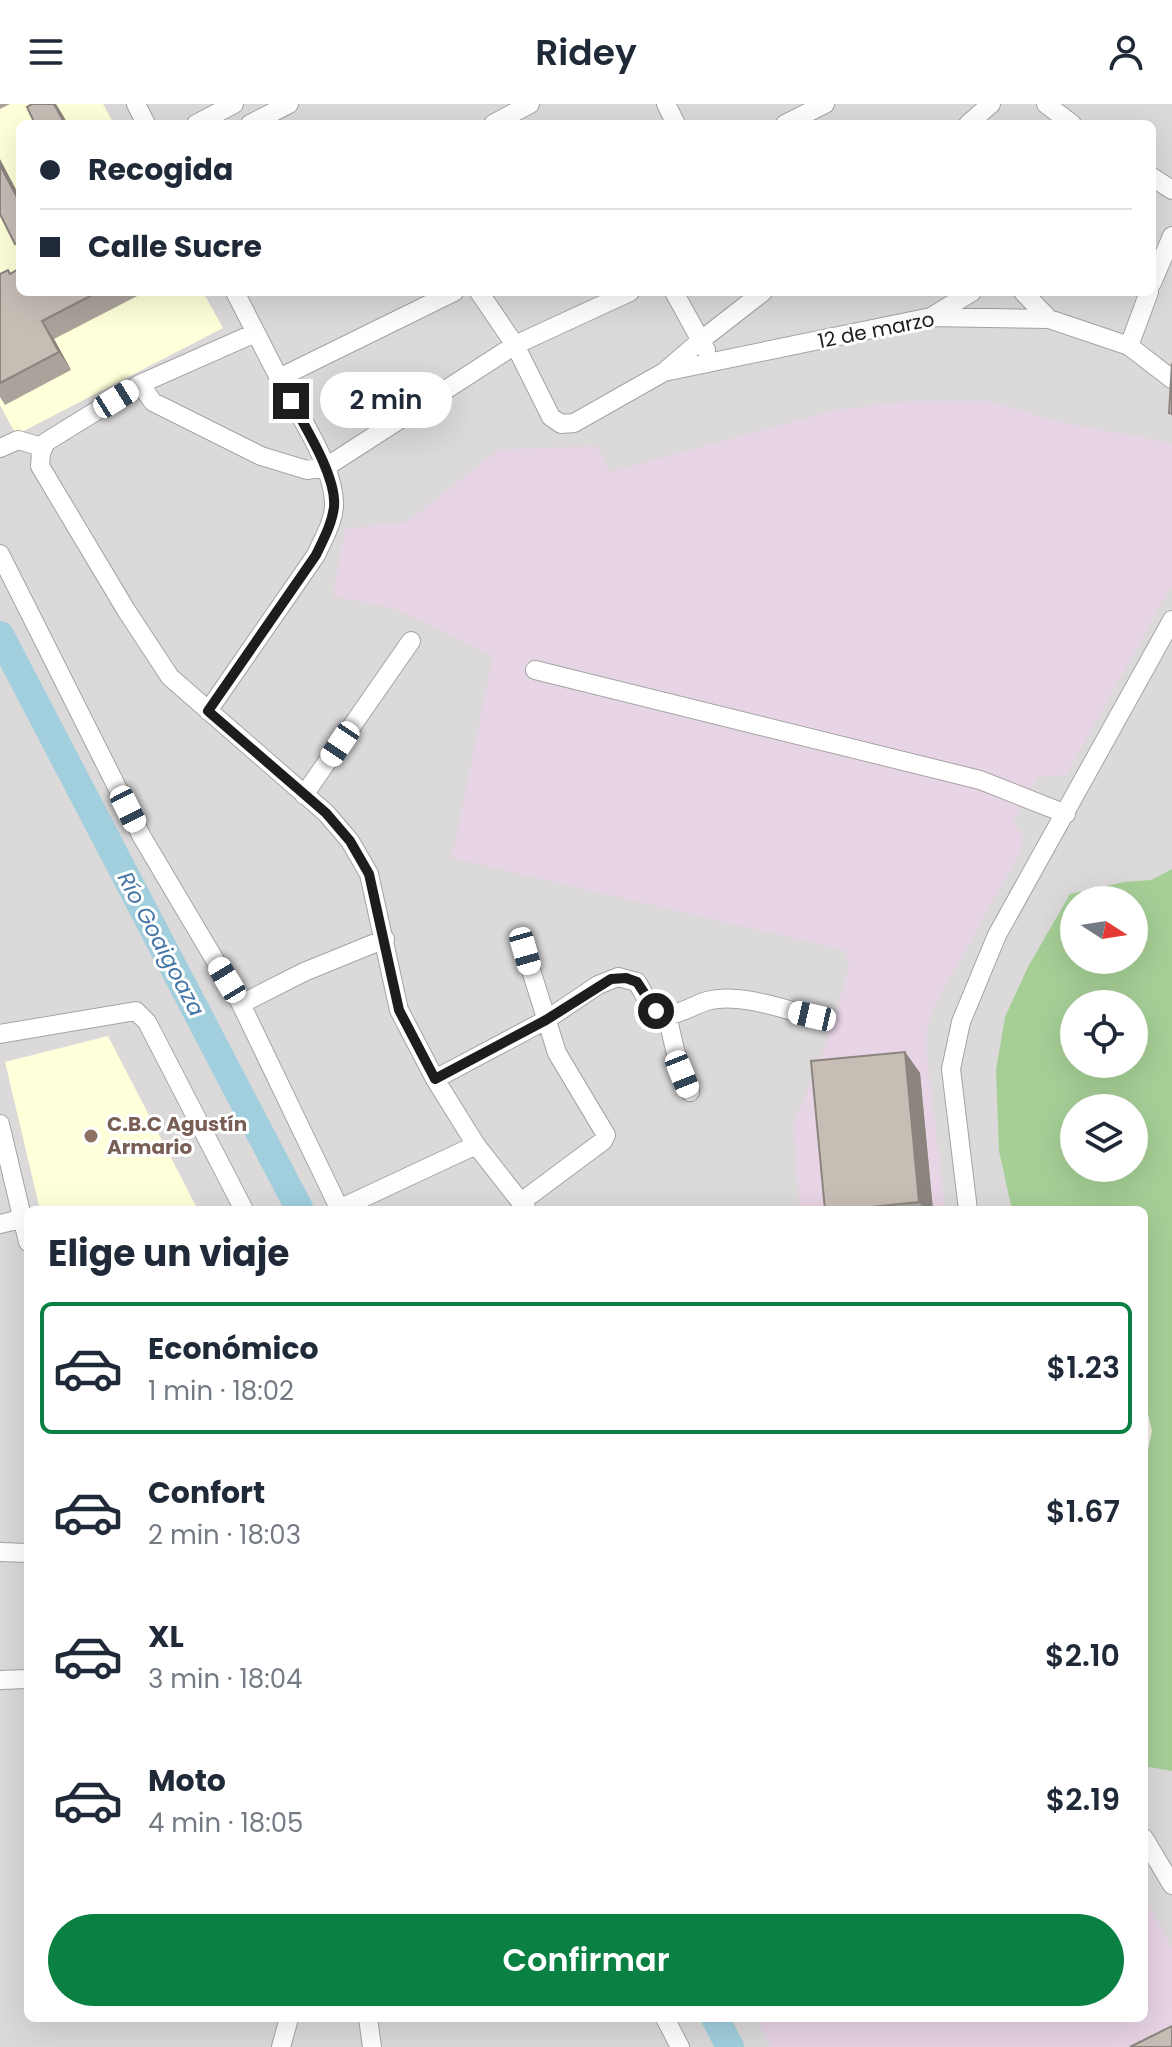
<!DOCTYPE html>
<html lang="es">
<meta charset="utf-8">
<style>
:root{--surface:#fff;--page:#f6f6f7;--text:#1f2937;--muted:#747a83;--line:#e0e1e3;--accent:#0b8043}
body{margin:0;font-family:Poppins,sans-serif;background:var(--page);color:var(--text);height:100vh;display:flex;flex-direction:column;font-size:30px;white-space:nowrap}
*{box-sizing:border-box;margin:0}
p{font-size:26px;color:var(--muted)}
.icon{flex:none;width:44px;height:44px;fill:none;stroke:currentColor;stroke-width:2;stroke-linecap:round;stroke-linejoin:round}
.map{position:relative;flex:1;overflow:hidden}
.details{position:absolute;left:24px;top:1102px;width:1124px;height:816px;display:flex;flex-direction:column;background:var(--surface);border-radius:12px;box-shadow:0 8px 32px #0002}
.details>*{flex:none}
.guide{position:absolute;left:16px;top:16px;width:1140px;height:176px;border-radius:12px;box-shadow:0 8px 32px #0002;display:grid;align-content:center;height:176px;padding:0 24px;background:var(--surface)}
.needle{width:52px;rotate:102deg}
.controls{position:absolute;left:1060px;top:782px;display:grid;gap:16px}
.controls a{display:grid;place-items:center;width:88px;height:88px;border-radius:50%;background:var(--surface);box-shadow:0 8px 32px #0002;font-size:40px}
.end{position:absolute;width:36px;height:36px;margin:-18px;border:10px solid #1d1d1d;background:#fff;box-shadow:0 0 0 4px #fff}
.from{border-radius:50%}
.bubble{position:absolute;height:56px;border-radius:28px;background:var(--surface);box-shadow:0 8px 32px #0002;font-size:26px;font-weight:600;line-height:56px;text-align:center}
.car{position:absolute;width:24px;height:48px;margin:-24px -12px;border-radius:10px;box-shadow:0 0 6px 2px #0007;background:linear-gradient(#fff 24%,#345 0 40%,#fff 0 76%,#345 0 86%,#fff 0)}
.guide b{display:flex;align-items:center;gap:28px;height:76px;font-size:30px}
.guide b+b{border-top:2px solid var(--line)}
.guide i{width:20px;height:20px;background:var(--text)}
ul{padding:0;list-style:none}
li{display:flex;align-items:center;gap:24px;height:132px;margin:0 16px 12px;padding:0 8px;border:4px solid transparent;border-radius:12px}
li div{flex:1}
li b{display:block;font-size:30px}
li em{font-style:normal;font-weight:600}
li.selected{border-color:var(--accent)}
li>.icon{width:72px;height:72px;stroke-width:1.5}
h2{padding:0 24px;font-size:36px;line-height:96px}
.action{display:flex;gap:16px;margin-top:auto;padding:16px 24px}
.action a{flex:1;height:92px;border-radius:48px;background:var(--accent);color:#fff;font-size:32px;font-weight:600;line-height:92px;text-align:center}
header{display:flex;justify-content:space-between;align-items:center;height:104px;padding:0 24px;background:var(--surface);font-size:36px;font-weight:600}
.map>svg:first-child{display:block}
.residential{fill:#dbd9d9;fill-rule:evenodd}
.industrial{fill:#e7d4e4}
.education{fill:#ffffda}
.forest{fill:#a6cf96;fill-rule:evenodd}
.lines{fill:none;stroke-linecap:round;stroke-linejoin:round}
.river{stroke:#a1cfdd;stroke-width:28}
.minor-casing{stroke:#a4a4a4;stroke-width:20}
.minor{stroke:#fff;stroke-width:18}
.wall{fill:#aaa39c}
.shaded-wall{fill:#8b847f}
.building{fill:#c6bdb5;stroke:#8b847f;stroke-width:2}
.route{stroke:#1d1d1d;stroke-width:10}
.education-dot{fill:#8d6e63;stroke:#fff;stroke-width:3}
.labels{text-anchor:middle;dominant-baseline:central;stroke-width:6;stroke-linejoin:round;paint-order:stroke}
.street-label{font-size:20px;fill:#1d1d1d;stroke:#fff}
.education-label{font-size:20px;font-weight:bold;fill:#785e54;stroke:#fff;text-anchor:start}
.water-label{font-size:22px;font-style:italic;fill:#4575a6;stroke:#fff}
</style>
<header><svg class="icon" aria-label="menu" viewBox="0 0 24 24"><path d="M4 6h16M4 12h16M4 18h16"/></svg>Ridey<svg class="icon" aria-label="person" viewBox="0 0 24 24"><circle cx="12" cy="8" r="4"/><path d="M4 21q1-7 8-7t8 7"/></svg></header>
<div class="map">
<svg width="1172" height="1943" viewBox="0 0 1172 1943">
<rect width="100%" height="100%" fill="#eeeae2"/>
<path class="residential" d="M0,0H1172V781L1074,796L1055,863L1078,1106H28V1914H1144V1393L1172,1502V1943H0ZM20,20H1152V188H20Z"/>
<path class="industrial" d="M912,297H989L1059,318L1172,339V481L1066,671L1038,673L1013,717L1023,732L1021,746L933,905L927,926V951L945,1106H800L793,1022L829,932L844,882L849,860L844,846L452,754L493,552L393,504L333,492L345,425L407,418L498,346L596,342L610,368L836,306Z
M1144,1794L1172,1843V1943H771L756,1914H1144Z"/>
<path class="education" d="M0,0H103L114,20H20V188H203L223,224L16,331L0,301Z
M108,932L198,1106H40L5,958Z"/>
<path class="forest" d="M1172,765V1667L1144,1662V1364L1152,1327L1144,1292V1106H1012L999,1047L996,966L1005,913L1028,863L1070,790L1124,778L1151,776ZM1074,796H1134V856H1074ZM1074,900H1134V960H1074ZM1074,1004H1134V1064H1074Z"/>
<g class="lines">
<path class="river" d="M0,531L300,1106
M715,1914L730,1943"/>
<defs>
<path id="minor" d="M136,0L146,20
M666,0L676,20
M1046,0L1072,20
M196,20L234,0
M250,20L289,0
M493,20L530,0
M785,20L825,0
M968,20L991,0
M1152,73L1172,86
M1152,179L1172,132
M235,188L279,274L454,188
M479,188L515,241L551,313L561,320L574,319L664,268L700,237L763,188
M674,188L706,246
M1023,188L1049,215
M931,213L972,188
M255,229L140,280L46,338L41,349L40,362L126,506L170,573L326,709L350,737L369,770L399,906L435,975L476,1041L527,1106
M1129,242L1149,188
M664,268L931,213L1049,215L1129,242L1172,275
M140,280L153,298L261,352L307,366L326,363L515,241L630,188
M0,344L18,336L42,343
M0,450L142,733L241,900L340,1106
M535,566L980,676L1066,710
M208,607L316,451C323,435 335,416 334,398C332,358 298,310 279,274
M304,691L411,537
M241,900L304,868L385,835
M667,911L675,946L690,988
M0,930L136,907L147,918L244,1106
M435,975L546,916L598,881L618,873L637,878L651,903L667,911C682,910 693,901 707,897C739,888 781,905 812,912
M0,1020L28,1138
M521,1098L603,1037L606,1031L557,949L525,847
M339,1105L476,1041
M968,1106L951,965L961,918L997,831L1172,516
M0,1120L21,1115
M0,1448L28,1449
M0,1576L28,1575
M1144,1734L1172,1781
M368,1914L372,1943
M665,1914L680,1943
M281,1943L289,1914"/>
</defs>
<use href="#minor" class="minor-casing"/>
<use href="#minor" class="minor"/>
</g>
<path class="wall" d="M0,0H10L0,5Z
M0,170L20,188H145L54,235L71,266L5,301L0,293Z
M905,948L920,969L933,1106H825Z"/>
<path class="shaded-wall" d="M54,0H56L61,8L68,20H65Z
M0,55L20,93V99L0,61Z
M42,217L54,235L71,266L59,248Z
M905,948L920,969L933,1106H925L919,1098Z"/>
<path class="building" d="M32,0H54L65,20H35L27,3Z
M0,61L20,99V137L15,140L0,110Z
M20,164V188H98L42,217L59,248L0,279V170L8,166L10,170Z
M1172,259V310L1169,309Z
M905,948L919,1098L842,1106H825L811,957Z
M1172,1922V1943H1130Z"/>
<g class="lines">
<path class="route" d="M291,297C305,323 337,373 334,403C332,420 323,436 316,451L208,607L326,709L350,737L369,770L399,906L435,975L546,916L611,875L626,874L637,878L656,907"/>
</g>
<circle class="education-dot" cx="91" cy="1032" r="8"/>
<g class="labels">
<g class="street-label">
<text transform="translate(876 226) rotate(-11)">12 de marzo</text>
</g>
<g class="education-label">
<text x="107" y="1020">C.B.C Agustín<tspan x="107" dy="23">Armario</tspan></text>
</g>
<g class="water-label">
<text transform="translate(161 840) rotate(62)">Río Goaigoaza</text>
</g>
</g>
</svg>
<div class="controls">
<a><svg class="needle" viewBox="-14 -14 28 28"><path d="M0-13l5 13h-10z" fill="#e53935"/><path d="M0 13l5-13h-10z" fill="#747a83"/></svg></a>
<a><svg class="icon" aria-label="locate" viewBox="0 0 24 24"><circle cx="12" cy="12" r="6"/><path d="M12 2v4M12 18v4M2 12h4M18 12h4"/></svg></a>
<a><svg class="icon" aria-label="layers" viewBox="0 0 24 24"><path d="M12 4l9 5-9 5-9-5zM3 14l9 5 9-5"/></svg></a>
</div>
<i class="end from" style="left:656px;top:907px"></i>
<i class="end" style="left:291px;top:297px"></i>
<div class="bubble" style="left:320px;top:268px;width:132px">2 min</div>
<i class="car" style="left:116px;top:295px;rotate:58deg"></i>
<i class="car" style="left:340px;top:640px;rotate:214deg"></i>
<i class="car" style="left:128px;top:705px;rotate:153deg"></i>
<i class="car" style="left:525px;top:847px;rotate:164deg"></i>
<i class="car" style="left:227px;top:876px;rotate:329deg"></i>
<i class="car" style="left:812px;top:912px;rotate:283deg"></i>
<i class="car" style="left:682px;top:970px;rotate:158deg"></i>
<div class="guide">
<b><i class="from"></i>Recogida</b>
<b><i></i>Calle Sucre</b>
</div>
<section class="details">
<h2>Elige un viaje</h2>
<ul>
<li class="selected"><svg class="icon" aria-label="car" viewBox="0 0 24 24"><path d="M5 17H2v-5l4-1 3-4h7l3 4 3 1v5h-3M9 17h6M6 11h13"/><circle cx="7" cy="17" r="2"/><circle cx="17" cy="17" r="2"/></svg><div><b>Económico</b><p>1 min · 18:02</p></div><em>$1.23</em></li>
<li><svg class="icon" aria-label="car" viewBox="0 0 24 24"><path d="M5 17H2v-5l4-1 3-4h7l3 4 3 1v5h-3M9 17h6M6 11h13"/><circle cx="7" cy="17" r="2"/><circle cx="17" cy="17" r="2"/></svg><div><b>Confort</b><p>2 min · 18:03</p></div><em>$1.67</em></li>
<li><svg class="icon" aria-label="car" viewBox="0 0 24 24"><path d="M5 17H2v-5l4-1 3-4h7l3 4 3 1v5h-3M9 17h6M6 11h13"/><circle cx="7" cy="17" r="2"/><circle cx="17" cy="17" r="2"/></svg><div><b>XL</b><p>3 min · 18:04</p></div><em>$2.10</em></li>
<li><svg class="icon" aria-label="car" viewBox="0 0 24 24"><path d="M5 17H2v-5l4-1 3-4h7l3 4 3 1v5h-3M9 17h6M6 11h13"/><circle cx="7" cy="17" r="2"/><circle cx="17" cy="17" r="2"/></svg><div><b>Moto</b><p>4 min · 18:05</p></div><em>$2.19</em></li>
</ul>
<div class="action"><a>Confirmar</a></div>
</section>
</div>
